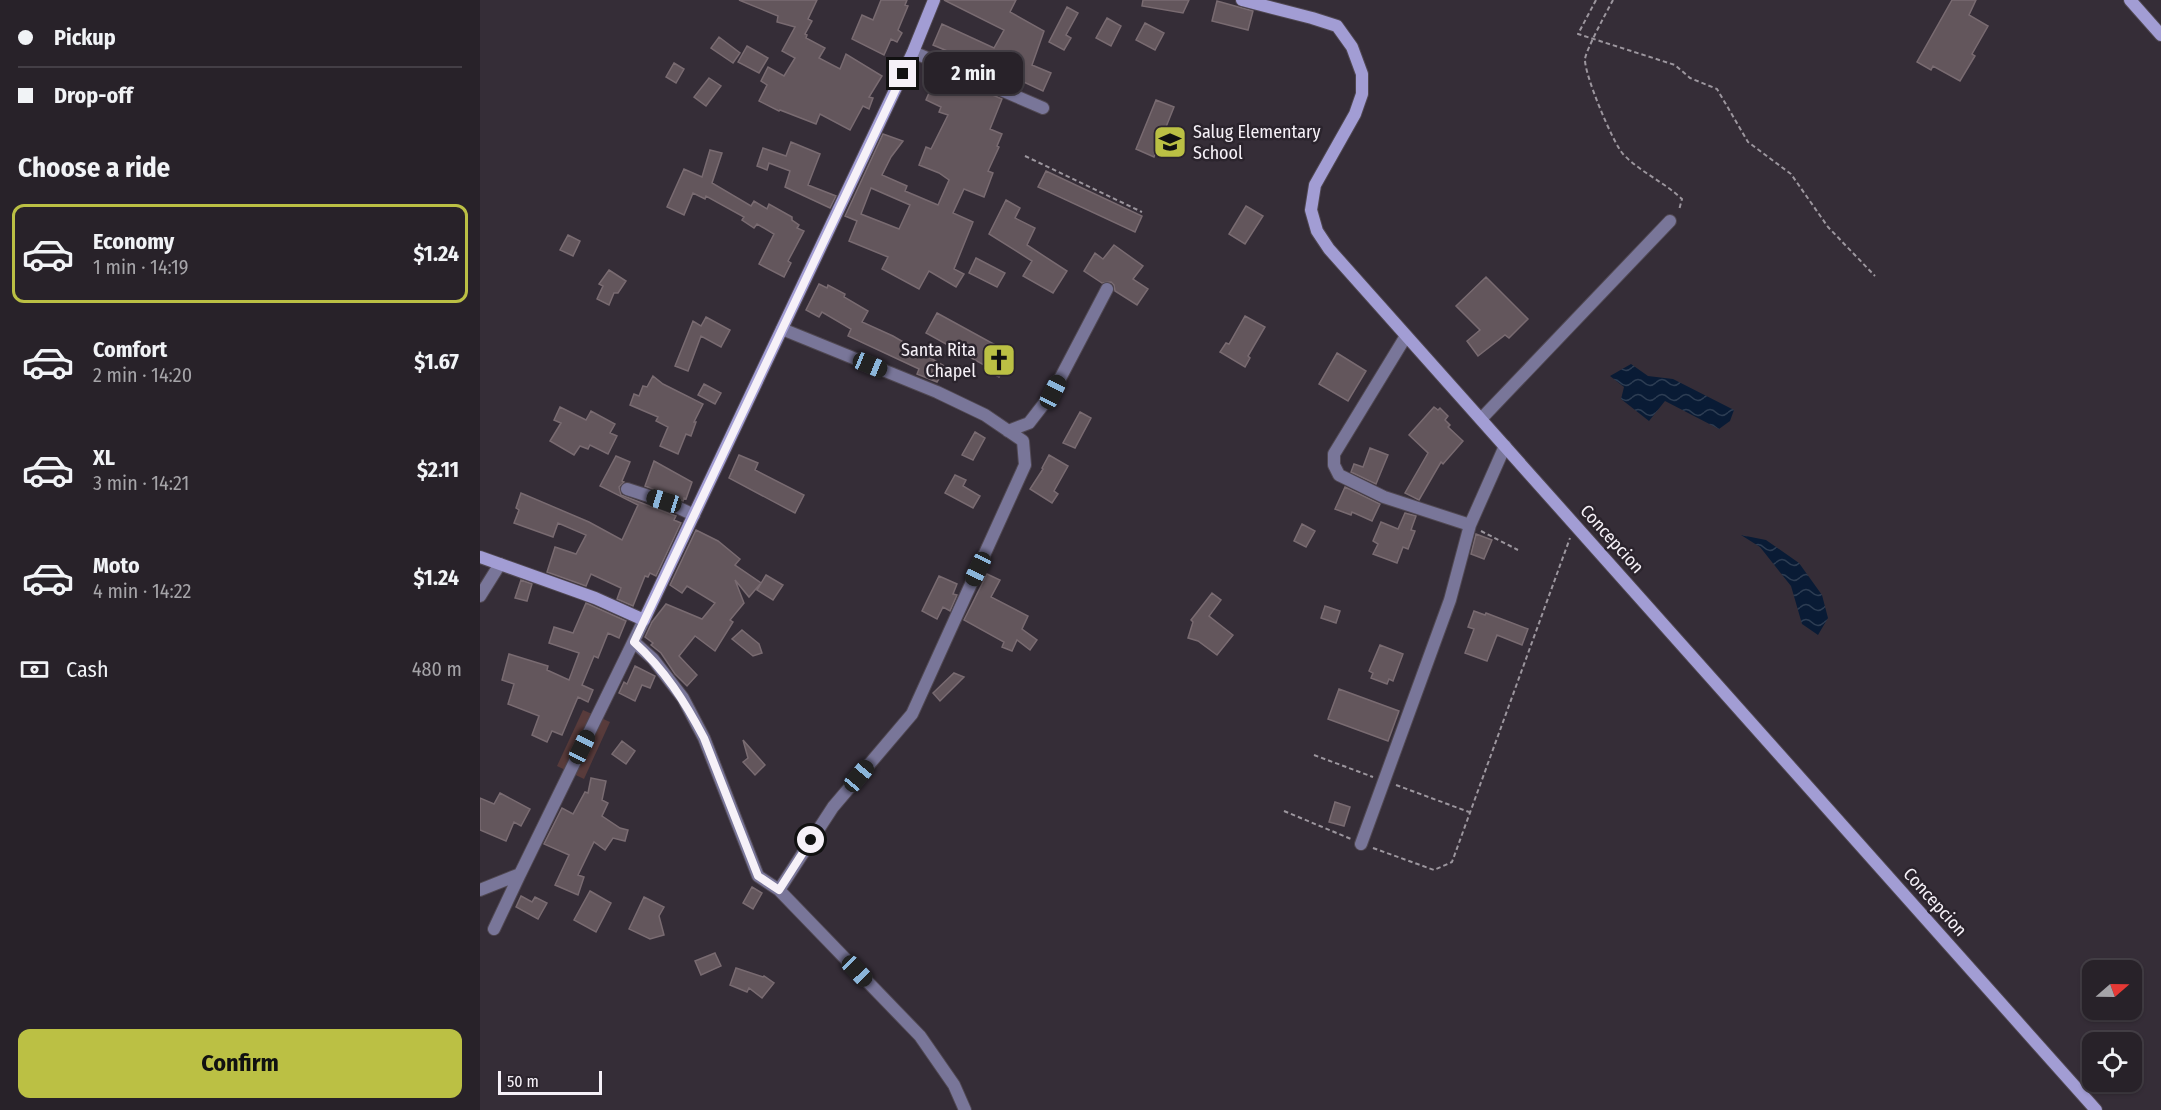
<!DOCTYPE html>
<meta charset="utf-8">
<style>
:root{--surface:#282229;--page:#342f35;--text:#f1f3f6;--muted:#a5a4a8;--line:#443f46;--accent:#bbc044}
body{margin:0;font-family:"Fira Sans Condensed",sans-serif;background:var(--page);color:var(--text);height:100vh;display:flex;flex-direction:column;font-size:22px;white-space:nowrap}
*{box-sizing:border-box;margin:0}
p{font-size:20px;color:var(--muted)}
.icon{flex:none;width:33px;height:33px;fill:none;stroke:currentColor;stroke-width:2;stroke-linecap:round;stroke-linejoin:round}
.map{position:relative;flex:1;overflow:hidden}
.panel{display:flex;flex-direction:column;background:var(--surface);width:480px}
.panel>*{flex:none}
.top-card{display:grid;align-content:center;height:132px;padding:0 18px;background:var(--surface)}
.needle{width:39px;rotate:70deg}
.tools{position:absolute;left:1602px;top:960px;display:grid;gap:12px}
.tools a{display:grid;place-items:center;width:60px;height:60px;border-radius:12px;background:var(--surface);box-shadow:0 2px 4px #0004,0 0 0 2px var(--line);font-size:30px}
.scale{position:absolute;left:18px;bottom:15px;width:104px;box-sizing:border-box;padding-left:6px;border:3px solid #f6f1f8;border-top:0;font-size:16px;line-height:21px;white-space:nowrap;color:#f6f1f8;-webkit-text-stroke:4px #2b242d;paint-order:stroke}
.end{position:absolute;width:27px;height:27px;margin:-14px;border:8px solid #f6f1f8;background:#111;box-shadow:0 0 0 3px #111}
.from{border-radius:50%}
.bubble{position:absolute;height:42px;border-radius:12px;background:var(--surface);box-shadow:0 2px 4px #0004,0 0 0 2px var(--line);font-size:20px;font-weight:700;line-height:42px;text-align:center}
.car{position:absolute;width:18px;height:36px;margin:-18px -9px;border-radius:8px;box-shadow:0 0 4px 2px #0007;background:linear-gradient(#222 24%,#8ab4d8 0 40%,#222 0 76%,#8ab4d8 0 86%,#222 0)}
.top-card b{display:flex;align-items:center;gap:21px;height:57px;font-size:22px}
.top-card b+b{border-top:2px solid var(--line)}
.top-card i{width:15px;height:15px;background:var(--text)}
ul{padding:0;list-style:none}
li{display:flex;align-items:center;gap:18px;height:99px;margin:0 12px 9px;padding:0 6px;border:3px solid transparent;border-radius:12px}
li div{flex:1}
li b{display:block;font-size:22px}
li em{font-style:normal;font-weight:700}
li.on{border-color:var(--accent)}
li>.icon{width:54px;height:54px;stroke-width:1.5}
h2{padding:0 18px;font-size:27px;line-height:72px}
.pay{display:flex;align-items:center;gap:15px;height:66px;padding:0 18px;font-size:22px}
.pay p{margin-inline-start:auto}
.cta{display:flex;gap:12px;margin-top:auto;padding:12px 18px}
.cta a{flex:1;height:69px;border-radius:12px;background:var(--accent);color:#111;font-size:24px;font-weight:700;line-height:69px;text-align:center}
main{display:flex;flex:1;min-height:0}
.map>svg:first-child{display:block}
.park{fill:#583b3b}
.water{fill:url(#water-waves)}
.building{fill:#63565c;stroke:#796b71;stroke-width:1.5;fill-rule:evenodd}
.lines{fill:none;stroke-linecap:round;stroke-linejoin:round}
.street-casing{stroke:#504852;stroke-width:14}
.secondary-casing{stroke:#504852;stroke-width:14}
.path{stroke:#9c969e;stroke-width:2;stroke-dasharray:4.5 3;stroke-linecap:butt}
.street{stroke:#797699;stroke-width:12}
.secondary{stroke:#a29dd4;stroke-width:12}
.route{stroke:#f6f1f8;stroke-width:8}
.labels{text-anchor:middle;dominant-baseline:central;stroke-width:5;stroke-linejoin:round;paint-order:stroke}
.poi-label{font-size:18px;fill:#f6f1f8;stroke:#2b242d;text-anchor:start}
.street-label{font-size:18px;fill:#f6f1f8;stroke:#2b242d}
</style>
<main>
<section class="panel">
<div class="top-card">
<b><i class="from"></i>Pickup</b>
<b><i></i>Drop-off</b>
</div>
<h2>Choose a ride</h2>
<ul>
<li class="on"><svg class="icon" aria-label="car" viewBox="0 0 24 24"><path d="M5 17H2v-5l4-1 3-4h7l3 4 3 1v5h-3M9 17h6M6 11h13"/><circle cx="7" cy="17" r="2"/><circle cx="17" cy="17" r="2"/></svg><div><b>Economy</b><p>1 min · 14:19</p></div><em>$1.24</em></li>
<li><svg class="icon" aria-label="car" viewBox="0 0 24 24"><path d="M5 17H2v-5l4-1 3-4h7l3 4 3 1v5h-3M9 17h6M6 11h13"/><circle cx="7" cy="17" r="2"/><circle cx="17" cy="17" r="2"/></svg><div><b>Comfort</b><p>2 min · 14:20</p></div><em>$1.67</em></li>
<li><svg class="icon" aria-label="car" viewBox="0 0 24 24"><path d="M5 17H2v-5l4-1 3-4h7l3 4 3 1v5h-3M9 17h6M6 11h13"/><circle cx="7" cy="17" r="2"/><circle cx="17" cy="17" r="2"/></svg><div><b>XL</b><p>3 min · 14:21</p></div><em>$2.11</em></li>
<li><svg class="icon" aria-label="car" viewBox="0 0 24 24"><path d="M5 17H2v-5l4-1 3-4h7l3 4 3 1v5h-3M9 17h6M6 11h13"/><circle cx="7" cy="17" r="2"/><circle cx="17" cy="17" r="2"/></svg><div><b>Moto</b><p>4 min · 14:22</p></div><em>$1.24</em></li>
</ul>
<div class="pay"><svg class="icon" aria-label="cash" viewBox="0 0 24 24"><path d="M3 7h18v10H3z"/><circle cx="12" cy="12" r="2"/></svg>Cash<p>480 m</p></div>
<div class="cta"><a>Confirm</a></div>
</section>
<div class="map">
<svg width="1681" height="1110" viewBox="0 0 1681 1110">
<defs>
<pattern id="water-waves" width="16" height="10" patternUnits="userSpaceOnUse" patternTransform="scale(1.5)"><rect width="16" height="10" fill="#091b35"/><path d="M0 5q4-4 8 0t8 0" fill="none" stroke="#2d3d53"/></pattern>
</defs>
<rect width="100%" height="100%" fill="#352d37"/>
<path class="park" d="M103,710L130,722L104,779L77,766Z"/>
<path class="water" d="M1151,364L1168,376L1193,379L1254,410L1250,421L1239,429L1185,401L1169,421L1141,399L1144,387L1130,376Z
M1261,535L1286,540L1319,563L1342,595L1348,618L1338,635L1322,624L1311,586L1280,547Z"/>
<path class="building" d="M259,0H337L328,19L332,21L325,34L327,35L326,38L345,48L339,58L360,69L366,54L402,76L389,97L393,98L389,109L383,106L370,130L340,114L336,124L300,110L299,111L279,101L287,85L281,81L288,67L304,76L315,58L302,51L315,27L297,22L298,16Z
M401,0H427L425,5L428,6L418,30L422,33L417,42L411,39L404,55L372,39L382,15L393,20Z
M464,0H536L530,12L564,31L552,65L571,73L563,91L531,76L528,84L469,59L472,53L453,45L462,24L514,48L524,30Z
M663,0H709L703,13L662,6Z
M1472,0H1496L1489,15L1508,26L1492,54L1495,56L1480,81L1453,66L1451,70L1437,62Z
M737,1L773,11L768,30L732,21Z
M587,7L598,13L586,35L591,38L584,50L569,42Z
M627,18L641,26L631,46L616,38Z
M665,23L684,33L675,50L656,40Z
M239,37L260,53L253,63L231,48Z
M267,46L288,58L279,73L258,62Z
M194,63L204,69L196,83L186,77Z
M463,74L522,99L510,129L522,134L517,146L519,147L508,171L513,173L504,197L484,189L473,213L493,222L474,269L484,274L476,287L449,271L439,289L402,269L408,257L369,241L377,221L365,216L403,134L423,141L411,157L402,175L427,186L425,191L458,205L469,180L459,173L439,165L446,147L451,149L468,115L459,112L461,107L446,100L452,86L456,88ZM391,188L430,205L419,229L381,214Z
M229,78L241,86L226,106L214,97Z
M676,100L694,107L674,157L656,149Z
M311,142L340,154L328,185L356,196L350,208L305,187L310,171L289,163L287,170L277,166L283,148L306,156Z
M230,150L242,153L232,183L271,206L274,201L287,209L289,204L312,217V220L319,225L317,228L324,231L308,261L311,263L304,277L279,264L294,234L277,224L274,228L262,220L264,217L226,196L225,199L213,193L204,215L187,207L204,169L222,177Z
M566,171L662,216L655,232L558,187Z
M526,200L540,208L535,218L555,228L547,245L587,271L573,293L543,276L552,261L509,234Z
M766,206L783,216L765,244L749,234Z
M88,235L100,241L93,256L80,250Z
M634,245L663,266L653,279L668,289L657,305L635,291L634,285L631,282L622,283L604,271L615,253L623,259Z
M496,258L525,273L517,287L489,273Z
M129,270L146,281L138,293H134L129,305L117,299L123,286L119,284Z
M1006,277L1048,319L1029,338L1025,335L998,356L987,341L1000,330L976,306Z
M339,284L347,288L348,285L365,294L364,297L388,311L382,322L413,336L466,367L457,382L437,374L439,369L368,336L371,329L342,312L339,317L326,310Z
M457,313L532,354L519,377L504,369L506,366L446,333Z
M765,316L785,327L768,356L770,358L765,367L740,352L746,343L749,344Z
M226,317L250,330L241,347L221,336L208,371L195,366L213,321L221,326Z
M857,353L886,371L868,401L839,384Z
M173,376L183,384L223,404L214,422H216L211,436L206,434L198,454L180,446L188,427L176,421L178,417L150,405L154,394L159,396L163,386L167,387Z
M224,384L241,393L235,404L218,395Z
M80,407L106,420L111,411L135,424L130,433L137,436L128,454L110,445L108,449L100,446L94,455L70,441L81,423L74,420Z
M954,407L958,410L960,408L968,416L965,420L970,425L968,427L983,441L963,464L961,462L939,500L925,493L948,453L929,435Z
M600,412L611,418L595,448L583,443Z
M495,432L505,438L493,460L482,455Z
M890,448L908,455L896,484L871,472L874,464L883,467Z
M259,455L278,463L275,470L324,495L315,513L249,478Z
M569,455L588,466L574,491L578,494L572,503L550,489L563,469L562,468Z
M136,456L150,462L142,481L144,482L139,487L141,495L196,516L194,520L201,523L176,576L170,573L168,577L165,576L153,606L137,599L141,588L111,574L106,586L67,572L75,547L96,554L106,535L78,523L73,537L34,523L39,510L36,508L41,493L109,522L142,540L158,505L120,486Z
M174,461L212,482L206,499L204,498L203,501L165,486Z
M475,475L486,480L483,486L500,496L493,508L465,493Z
M865,487L900,504L892,521L872,512L871,515L855,509Z
M925,513L936,516L931,530L935,531L928,549L923,547L917,563L893,554L898,544L893,541L901,522L918,529Z
M822,524L835,531L826,547L814,541Z
M216,530L238,541L260,559L255,565L281,583L269,597L255,580L264,603L250,620L253,622L235,651L215,636L199,656L217,675L207,686L195,674L181,653L171,645L173,643L165,637L172,622L186,604L222,619L235,603L207,586L202,593L190,585Z
M996,534L1012,540L1004,559L991,554Z
M507,574L520,580L511,597L548,616L542,629L557,640L550,650L537,640L532,651L522,647L524,642L484,620Z
M286,575L303,585L293,600L277,590Z
M459,576L477,584L473,594L477,595L470,611L463,607L457,619L442,611Z
M41,580L52,584L47,601L35,598Z
M732,593L741,600L729,616L753,635L737,655L718,641L708,638L713,622L711,620Z
M106,603L146,621L139,638L128,633L118,658L114,656L102,685L113,690L108,702L98,697L82,735L72,731L67,742L52,735L59,716L28,704L34,684L22,680L29,654L68,666L67,670L89,680L99,653L69,643L74,627L93,633Z
M845,606L860,611L856,623L841,618Z
M994,611L1005,615L1006,613L1048,629L1042,645L1017,635L1007,661L985,653L994,629L988,627Z
M262,630L279,644L282,653L273,656L252,639Z
M900,645L923,654L913,681L909,679L907,684L891,678L893,673L889,671Z
M155,666L175,676L170,688L162,685L155,701L139,693L144,682L147,684Z
M474,673L484,677L460,701L453,693Z
M859,689L919,711L908,741L848,719Z
M263,740L285,765L275,775L263,762L268,758Z
M142,741L155,751L146,764L132,754Z
M111,778L126,781L122,800L128,803L122,816L140,828L148,830L145,841L133,838L125,850L114,842L98,875L104,877L98,895L75,885L89,855L64,844L82,808L93,814L105,792L108,793Z
M20,793L50,809L41,826L34,822L26,841L0,830V798L14,804Z
M855,802L870,807L864,826L849,822Z
M272,887L282,893L273,909L263,903Z
M110,891L131,903L116,932L94,920Z
M41,896L52,902L55,897L67,903L58,919L36,907Z
M164,897L184,907L179,916L184,935L170,939L149,929Z
M235,953L241,966L221,975L215,961Z
M256,968L283,977L284,976L294,983L282,998L269,988L267,992L250,985Z"/>
<g class="lines">
<defs>
<path id="street" d="M433,52L563,108
M926,336L854,454V465L859,475L904,497L990,525
M1001,419L1190,221
M528,431L549,423L573,392L627,289
M147,489L184,501L214,515
M0,596L20,564
M154,642L173,659L203,698L224,738L278,876L299,890L440,1036L474,1085L485,1110
M881,844L970,600L990,525L1025,446
M0,890L40,874L164,620
M299,890L353,807L432,714L545,465L543,441L505,415L457,392L302,329
M14,929L40,874"/>
<path id="secondary" d="M762,0L832,18L857,26L872,47L882,74V94L875,114L835,185L831,210L837,231L849,249L1616,1110
M1650,0L1681,35
M0,557L115,598L164,620L433,52L454,0"/>
</defs>
<use href="#street" class="street-casing"/>
<use href="#secondary" class="secondary-casing"/>
<path class="path" d="M1116,0L1098,34L1195,65L1210,78L1237,89L1268,142L1311,174L1348,227L1395,276
M1133,0C1127,11 1106,50 1105,59C1104,74 1133,143 1143,154C1160,172 1184,182 1202,199L1199,210
M545,156L662,212
M1001,531L1038,550
M834,755L893,777
M916,785L989,812
M804,811L871,839
M893,848L954,870L972,862L1090,538"/>
<use href="#street" class="street"/>
<use href="#secondary" class="secondary"/>
</g>
<g class="lines">
<path class="route" d="M331,840L299,890L278,876L224,738C205,702 185,670 154,642L423,74"/>
</g>
<defs>
<symbol id="school-square" viewBox="-11 -11 22 22"><rect x="-9" y="-9" width="18" height="18" rx="4" fill="#bbc044" stroke="#2b242d"/><path d="M0-5L7-2L0 1L-7-2ZM-4 1L0 2.5L4 1V4Q0 6-4 4Z" fill="#111"/></symbol>
<symbol id="church-square" viewBox="-11 -11 22 22"><rect x="-9" y="-9" width="18" height="18" rx="4" fill="#bbc044" stroke="#2b242d"/><path d="M-1.2-6h2.4v3.5h3.3v2.4h-3.3V6h-2.4V-.1h-3.3v-2.4h3.3Z" fill="#111"/></symbol>
</defs>
<g fill-rule="evenodd">
<use href="#school-square" x="671" y="123" width="38" height="38"/>
<use href="#church-square" x="500" y="341" width="38" height="38"/>
</g>
<g class="labels">
<g class="poi-label">
<text x="713" y="132">Salug Elementary<tspan x="713" dy="21">School</tspan></text>
<text x="496" y="350" text-anchor="end">Santa Rita<tspan x="496" dy="21">Chapel</tspan></text>
</g>
<g class="street-label">
<text transform="translate(1132 539) rotate(48)">Concepcion</text>
<text transform="translate(1455 902) rotate(48)">Concepcion</text>
</g>
</g>
</svg>
<div class="tools">
<a><svg class="needle" viewBox="-14 -14 28 28"><path d="M0-13l5 13h-10z" fill="#e53935"/><path d="M0 13l5-13h-10z" fill="#a5a4a8"/></svg></a>
<a><svg class="icon" aria-label="locate" viewBox="0 0 24 24"><circle cx="12" cy="12" r="6"/><path d="M12 2v4M12 18v4M2 12h4M18 12h4"/></svg></a>
</div>
<div class="scale">50 m</div>
<i class="end from" style="left:331px;top:840px"></i>
<i class="end" style="left:423px;top:74px"></i>
<div class="bubble" style="left:444px;top:52px;width:99px">2 min</div>
<i class="car" style="left:390px;top:365px;rotate:112deg"></i>
<i class="car" style="left:573px;top:392px;rotate:27deg"></i>
<i class="car" style="left:184px;top:501px;rotate:287deg"></i>
<i class="car" style="left:498px;top:569px;rotate:205deg"></i>
<i class="car" style="left:102px;top:747px;rotate:26deg"></i>
<i class="car" style="left:379px;top:776px;rotate:40deg"></i>
<i class="car" style="left:377px;top:971px;rotate:136deg"></i>
</div>
</main>
